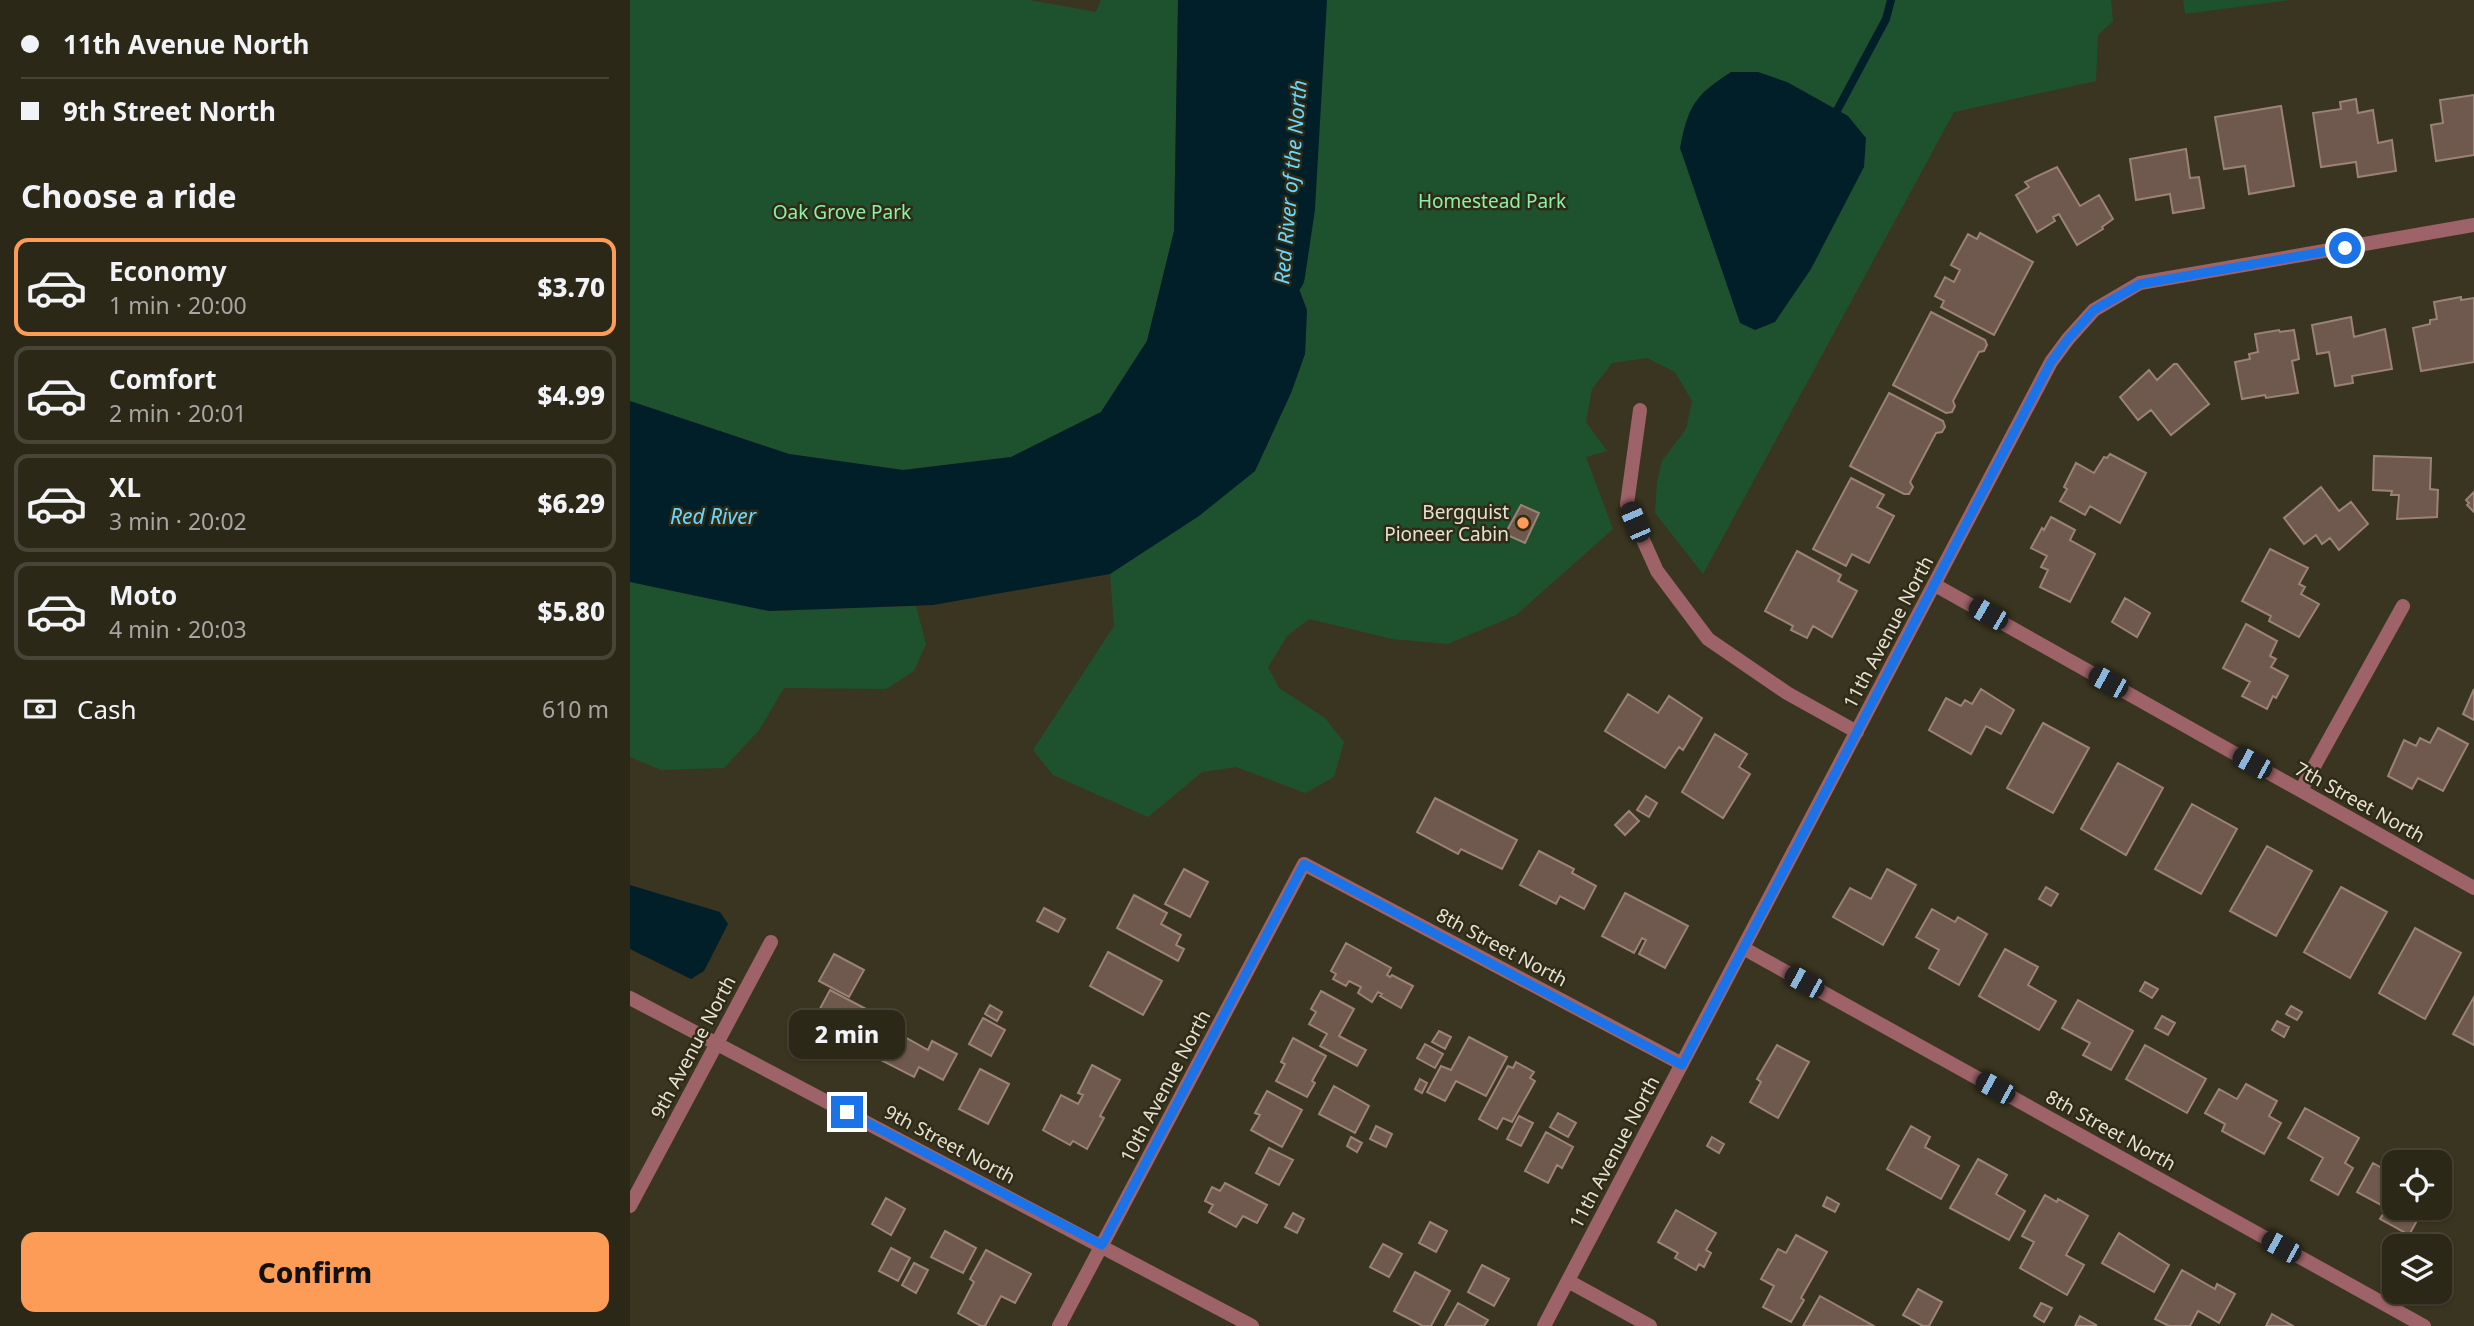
<!DOCTYPE html>
<meta charset="utf-8">
<style>
:root{--surface:#2c2818;--page:#383425;--text:#f1f3f6;--muted:#a6a6a2;--line:#484437;--accent:#fd9c56}
body{margin:0;font-family:"Noto Sans",sans-serif;background:var(--page);color:var(--text);height:100vh;display:flex;flex-direction:column;font-size:26px;white-space:nowrap}
*{box-sizing:border-box;margin:0}
p{font-size:23px;color:var(--muted)}
.icon{flex:none;width:38px;height:38px;fill:none;stroke:currentColor;stroke-width:2;stroke-linecap:round;stroke-linejoin:round}
.map{position:relative;flex:1;overflow:hidden}
.panel{display:flex;flex-direction:column;background:var(--surface);width:630px}
.panel>*{flex:none}
.banner{display:grid;align-content:center;height:154px;padding:0 21px;background:var(--surface)}
.buttons{position:absolute;left:1752px;top:1150px;display:grid;gap:14px}
.buttons a{display:grid;place-items:center;width:70px;height:70px;border-radius:14px;background:var(--surface);box-shadow:0 2px 5px #0004,0 0 0 2px var(--line);font-size:35px}
.end{position:absolute;width:32px;height:32px;margin:-16px;border:9px solid #1a73e8;background:#fff;box-shadow:0 0 0 4px #fff}
.from{border-radius:50%}
.bubble{position:absolute;height:49px;border-radius:14px;background:var(--surface);box-shadow:0 2px 5px #0004,0 0 0 2px var(--line);font-size:23px;font-weight:800;line-height:49px;text-align:center}
.car{position:absolute;width:21px;height:42px;margin:-21px -10px;border-radius:9px;box-shadow:0 0 5px 2px #0007;background:linear-gradient(#222 24%,#8ab4d8 0 40%,#222 0 76%,#8ab4d8 0 86%,#222 0)}
.banner b{display:flex;align-items:center;gap:24px;height:66px;font-size:26px}
.banner b+b{border-top:2px solid var(--line)}
.banner i{width:18px;height:18px;background:var(--text)}
ul{padding:0;list-style:none}
li{display:flex;align-items:center;gap:21px;height:98px;margin:0 14px 10px;padding:0 7px;border:4px solid var(--line);border-radius:14px}
li div{flex:1}
li b{display:block;font-size:26px}
li em{font-style:normal;font-weight:800}
li.active{border-color:var(--accent)}
li>.icon{width:63px;height:63px;stroke-width:1.5}
h2{padding:0 21px;font-size:32px;line-height:84px}
.pay{display:flex;align-items:center;gap:18px;height:77px;padding:0 21px;font-size:26px}
.pay p{margin-inline-start:auto}
.button{display:flex;gap:14px;margin-top:auto;padding:14px 21px}
.button a{flex:1;height:80px;border-radius:14px;background:var(--accent);color:#111;font-size:28px;font-weight:800;line-height:80px;text-align:center}
main{display:flex;flex:1;min-height:0}
.map>svg:first-child{display:block}
.green{fill:#1e522f}
.water{fill:#001f29}
.lines{fill:none;stroke-linecap:round;stroke-linejoin:round}
.stream{stroke:#001f29;stroke-width:8}
.river{stroke:#001f29;stroke-width:46}
.building{fill:#6f584d;stroke:#9a8276;stroke-width:2}
.street{stroke:#9e6368;stroke-width:14}
.route{stroke:#1a73e8;stroke-width:9}
.poi-dot{fill:#fd9c56;stroke:#302b16;stroke-width:2.5}
.labels{text-anchor:middle;dominant-baseline:central;stroke-width:5;stroke-linejoin:round;paint-order:stroke}
.park-label{font-size:19px;fill:#8bf1a7;stroke:#302b16}
.poi-label{font-size:19px;fill:#e5e2d5;stroke:#302b16;text-anchor:end}
.street-label{font-size:19px;fill:#e5e2d5;stroke:#302b16}
.water-label{font-size:21px;font-style:italic;fill:#6ad7fc;stroke:#302b16}
</style>
<main>
<section class="panel">
<div class="banner">
<b><i class="from"></i>11th Avenue North</b>
<b><i></i>9th Street North</b>
</div>
<h2>Choose a ride</h2>
<ul>
<li class="active"><svg class="icon" aria-label="car" viewBox="0 0 24 24"><path d="M5 17H2v-5l4-1 3-4h7l3 4 3 1v5h-3M9 17h6M6 11h13"/><circle cx="7" cy="17" r="2"/><circle cx="17" cy="17" r="2"/></svg><div><b>Economy</b><p>1 min · 20:00</p></div><em>$3.70</em></li>
<li><svg class="icon" aria-label="car" viewBox="0 0 24 24"><path d="M5 17H2v-5l4-1 3-4h7l3 4 3 1v5h-3M9 17h6M6 11h13"/><circle cx="7" cy="17" r="2"/><circle cx="17" cy="17" r="2"/></svg><div><b>Comfort</b><p>2 min · 20:01</p></div><em>$4.99</em></li>
<li><svg class="icon" aria-label="car" viewBox="0 0 24 24"><path d="M5 17H2v-5l4-1 3-4h7l3 4 3 1v5h-3M9 17h6M6 11h13"/><circle cx="7" cy="17" r="2"/><circle cx="17" cy="17" r="2"/></svg><div><b>XL</b><p>3 min · 20:02</p></div><em>$6.29</em></li>
<li><svg class="icon" aria-label="car" viewBox="0 0 24 24"><path d="M5 17H2v-5l4-1 3-4h7l3 4 3 1v5h-3M9 17h6M6 11h13"/><circle cx="7" cy="17" r="2"/><circle cx="17" cy="17" r="2"/></svg><div><b>Moto</b><p>4 min · 20:03</p></div><em>$5.80</em></li>
</ul>
<div class="pay"><svg class="icon" aria-label="cash" viewBox="0 0 24 24"><path d="M3 7h18v10H3z"/><circle cx="12" cy="12" r="2"/></svg>Cash<p>610 m</p></div>
<div class="button"><a>Confirm</a></div>
</section>
<div class="map">
<svg width="1844" height="1326" viewBox="0 0 1844 1326">
<rect width="100%" height="100%" fill="#3a3520"/>
<path class="green" d="M0,0H399L466,12L471,0H548L544,231L517,341L471,412L381,457L273,470L159,454L0,401Z
M672,0H1481L1483,21L1468,35L1466,81L1324,112L1073,574L1025,513L1027,482L1032,461L1056,429L1062,401L1045,372L1017,358L982,363L962,389L956,422L977,451L956,457L983,529L886,615L818,644L762,639L679,619L657,636L638,667L649,688L695,718L714,742L704,777L675,793L606,767L572,772L518,817L423,775L403,750L484,626L480,574L568,516L625,471L661,393L675,354L677,310L661,268V171Z
M1553,0H1660L1555,14Z
M0,582L139,611L286,606L296,644L284,671L256,689L154,688L130,729L94,768L31,770L0,757Z"/>
<path class="water" d="M548,0H672L661,171V268L677,310L675,354L661,393L625,471L569,516L480,574L303,605L139,611L0,582V401L159,454L273,470L381,457L471,412L517,341L544,231Z
M1101,72H1128L1157,82L1218,116L1236,138L1234,167L1181,269L1145,322L1125,330L1110,323L1050,148C1058,106 1065,95 1101,72Z
M0,885L90,912L98,924L74,971L61,979L0,949Z"/>
<g class="lines">
<path class="stream" d="M1203,118L1256,19L1261,0"/>
<path class="river" d="M652,275L662,208L674,0"/>
</g>
<path class="building" d="M1844,95V155L1806,161L1801,125L1813,123L1810,100Z
M1726,99L1728,113L1743,110L1748,143L1762,140L1766,171L1728,177L1726,162L1691,167L1683,113L1711,109L1710,102Z
M1651,106L1664,186L1619,194L1615,166L1594,169L1585,117Z
M1556,149L1560,178L1569,177L1574,208L1543,213L1540,194L1506,200L1500,159Z
M1427,167L1450,206L1469,195L1483,219L1472,227L1473,229L1447,245L1429,214L1423,217L1425,221L1407,232L1386,195L1399,187L1395,182Z
M1350,233L1403,262L1364,335L1311,307L1314,301L1305,296L1315,277L1324,282L1330,270L1321,265L1338,234L1347,239Z
M1831,297V300L1844,298V362L1791,371L1783,328L1800,324V320L1807,319L1804,302Z
M1301,312L1355,340L1357,345L1354,351L1349,352L1323,401L1325,406L1322,412L1316,413L1263,385Z
M1721,317L1724,337L1755,329L1762,369L1722,376L1723,383L1705,386L1699,352L1687,354L1682,325Z
M1649,330L1650,332L1664,330L1669,359L1662,361L1668,393L1636,398L1635,395L1612,399L1605,362L1620,359L1619,354L1628,352L1625,334Z
M1544,364H1547L1579,404L1541,435L1521,410L1508,420L1490,397L1519,370L1527,380Z
M1259,393L1313,421L1315,427L1312,432L1306,433L1280,482L1283,487L1279,494H1274L1220,466Z
M1480,454L1516,473L1490,523L1460,506L1455,515L1430,501L1437,489L1434,487L1446,463L1464,473L1474,457L1477,458Z
M1744,456L1801,458L1800,489L1808,490L1807,517L1767,519L1769,495H1761L1762,491L1743,490Z
M1221,478L1254,495L1247,507L1264,516L1239,563L1222,554L1216,566L1183,549Z
M1691,487L1709,511L1721,502L1738,524L1709,550L1700,538L1692,544L1686,535L1674,544L1654,518Z
M1844,492V512L1837,505L1839,503L1836,500Z
M891,505L909,513L895,543L875,534Z
M1421,517L1445,530L1440,540L1465,554L1440,602L1410,587L1418,570L1411,567L1417,556L1401,548L1412,528L1414,530Z
M1640,549L1678,568L1669,584L1675,587L1671,594L1689,604L1669,637L1639,621L1641,616L1612,601Z
M1167,551L1211,575L1208,581L1227,591L1202,637L1183,626L1177,638L1161,630L1163,626L1135,611Z
M1495,598L1520,613L1507,637L1482,622Z
M1616,624L1647,641L1640,656L1646,659L1641,667L1658,676L1646,698L1643,696L1637,709L1612,696L1620,682L1593,668Z
M1351,689L1384,710L1371,734L1356,726L1341,754L1299,730L1316,698L1331,706L1335,700L1342,704Z
M1844,689V720L1833,714Z
M998,694L1028,713L1039,696L1072,718L1053,750L1049,747L1035,768L975,731Z
M1413,723L1459,748L1423,813L1377,788Z
M1808,728L1838,744L1813,791L1788,778L1782,789L1758,776L1774,740L1786,746L1790,738L1800,743Z
M1085,734L1117,754L1109,767L1120,774L1093,818L1052,792Z
M1488,763L1533,788L1496,855L1451,829Z
M1016,796L1027,803L1019,817L1007,810Z
M805,798L887,840L872,869L831,849L828,854L787,832Z
M1562,804L1607,829L1571,894L1525,869Z
M999,811L1009,821L995,835L985,825Z
M1637,846L1682,871L1646,936L1600,911Z
M909,851L944,869L942,873L966,886L954,909L930,896L926,904L890,885Z
M554,869L578,882L560,917L535,904Z
M1257,869L1286,885L1253,945L1203,917L1220,888L1241,899Z
M1416,887L1428,894L1421,906L1409,899Z
M1711,887L1757,912L1720,978L1674,952Z
M995,893L1058,926L1035,968L1009,954L1016,940L1012,938L1004,953L972,936Z
M504,895L537,913L531,924L551,935L546,945L554,949L548,961L487,928Z
M414,908L435,919L428,932L407,921Z
M1302,909L1325,922L1328,917L1357,934L1329,985L1299,968L1309,950L1286,937Z
M1785,928L1831,953L1795,1019L1749,993Z
M716,943L761,968L757,975L760,977L762,975L783,986L771,1008L750,996L752,994L748,992L742,1002L728,993L731,987L719,981L716,986L703,979L706,974L701,971Z
M1375,949L1408,967L1398,985L1426,1001L1409,1030L1349,996Z
M478,952L532,981L513,1015L460,986Z
M204,954L234,970L219,997L189,981Z
M1515,982L1528,989L1522,998L1510,991Z
M200,990L236,1009L222,1035L208,1028L205,1032L197,1028L199,1023L186,1016Z
M691,991L724,1009L709,1036L736,1050L727,1066L690,1046L697,1034L679,1024L686,1012L681,1009Z
M1844,997V1045L1823,1034Z
M1448,1000L1503,1031L1481,1070L1453,1055L1460,1043L1432,1028Z
M360,1005L372,1012L367,1021L355,1014Z
M1661,1006L1672,1012L1667,1020L1656,1014Z
M1532,1016L1545,1023L1538,1035L1525,1028Z
M353,1018L375,1030L361,1056L339,1044Z
M1647,1021L1659,1027L1654,1037L1642,1030Z
M809,1031L821,1037L815,1049L802,1042Z
M266,1032L298,1050L302,1041L327,1054L313,1080L289,1067L284,1077L251,1060Z
M839,1037L877,1057L856,1096L826,1081L815,1101L797,1092L811,1066L821,1070Z
M663,1038L696,1056L682,1081L685,1083L677,1097L646,1081L655,1064L651,1062Z
M795,1044L813,1054L805,1068L787,1058Z
M1147,1045L1179,1062L1148,1118L1120,1102L1131,1082L1127,1079Z
M1515,1045L1576,1079L1557,1113L1496,1079Z
M886,1062L904,1072L900,1078L905,1081L882,1122L873,1118L867,1129L849,1119L878,1066L883,1068Z
M462,1065L490,1080L470,1116L474,1118L457,1149L443,1141L440,1145L413,1130L431,1095L448,1104L453,1095L448,1093Z
M350,1069L379,1084L358,1124L329,1109Z
M790,1079L797,1083L792,1093L785,1089Z
M1616,1084L1647,1101L1639,1116L1651,1123L1634,1154L1592,1131L1595,1124L1575,1113L1589,1089L1607,1099Z
M704,1086L739,1106L725,1133L689,1114Z
M637,1091L672,1110L652,1147L621,1130L630,1115L625,1113Z
M1675,1108L1729,1138L1715,1163L1723,1168L1708,1195L1681,1180L1693,1158L1658,1138Z
M928,1113L946,1123L938,1137L920,1127Z
M889,1116L903,1123L891,1146L877,1139Z
M746,1126L762,1134L756,1147L740,1139Z
M1281,1126L1300,1137L1295,1147L1329,1166L1311,1199L1257,1169Z
M916,1132L943,1147L932,1168L927,1165L918,1183L895,1171Z
M721,1137L732,1143L727,1152L717,1146Z
M1082,1137L1094,1144L1089,1153L1077,1146Z
M639,1148L663,1160L649,1185L626,1173Z
M1348,1159L1377,1175L1366,1194L1395,1211L1379,1240L1320,1208Z
M1743,1163L1764,1175V1208H1794L1779,1235L1750,1219L1757,1208L1727,1192Z
M595,1183L637,1205L627,1223L613,1216L606,1227L579,1212L583,1205L575,1201L582,1187L590,1191Z
M1415,1195L1427,1202L1428,1199L1458,1216L1436,1255L1454,1265L1437,1295L1390,1268L1404,1242L1392,1236Z
M1197,1197L1209,1204L1205,1212L1193,1206Z
M256,1198L275,1209L261,1235L242,1224Z
M1046,1210L1086,1233L1076,1250L1081,1253L1074,1267L1069,1264L1066,1270L1045,1258L1048,1253L1028,1242Z
M663,1213L674,1219L667,1233L655,1227Z
M800,1222L817,1231L806,1252L789,1243Z
M315,1231L346,1248L333,1273L301,1257Z
M1489,1233L1539,1265L1524,1292L1472,1263Z
M1166,1235L1197,1252L1171,1298L1174,1300L1161,1322L1133,1307L1144,1286L1131,1279L1148,1249L1156,1253Z
M753,1244L772,1254L759,1277L740,1267Z
M261,1248L280,1258L268,1281L249,1271Z
M356,1250L401,1274L385,1303L371,1296L355,1326H351L328,1313L344,1282L340,1279Z
M284,1263L298,1270L286,1293L272,1285Z
M852,1265L879,1279L864,1306L838,1292Z
M1552,1270L1585,1289L1587,1284L1605,1294L1589,1323L1568,1311L1560,1326H1539L1525,1319Z
M785,1272L820,1291L801,1326H793L764,1311Z
M1288,1289L1312,1302L1299,1326H1293L1273,1315Z
M1190,1296L1244,1326H1173Z
M828,1303L858,1320L854,1326H815Z
M1411,1303L1422,1308L1414,1322L1404,1316Z
M1642,1314L1663,1326H1636Z
M1450,1316L1466,1325L1465,1326H1445Z"/>
<g class="lines">
<path class="street" d="M1010,410L997,504L1027,571L1078,639L1157,693L1227,732
M1305,585L1844,888
M1671,790L1773,606
M1113,948L1794,1326
M0,998L622,1326
M0,1206L141,942
M938,1281L1020,1326
M429,1326L674,864L1052,1064
M914,1326L1421,362L1438,339L1464,310L1510,283L1844,225"/>
</g>
<g class="lines">
<path class="route" d="M217,1112L472,1245L674,864L1052,1065L1421,362L1438,339L1464,310L1510,284L1715,248"/>
</g>
<circle class="poi-dot" cx="893" cy="523" r="7"/>
<g class="labels">
<g class="park-label">
<text x="862" y="201">Homestead Park</text>
<text x="212" y="212">Oak Grove Park</text>
</g>
<g class="poi-label">
<text x="879" y="512">Bergquist<tspan x="879" dy="22">Pioneer Cabin</tspan></text>
</g>
<g class="street-label">
<text transform="translate(1258 632) rotate(-62)">11th Avenue North</text>
<text transform="translate(1730 802) rotate(29)">7th Street North</text>
<text transform="translate(872 947) rotate(28)">8th Street North</text>
<text transform="translate(63 1047) rotate(-62)">9th Avenue North</text>
<text transform="translate(535 1086) rotate(-62)">10th Avenue North</text>
<text transform="translate(1481 1130) rotate(29)">8th Street North</text>
<text transform="translate(320 1144) rotate(28)">9th Street North</text>
<text transform="translate(984 1152) rotate(-62)">11th Avenue North</text>
</g>
<g class="water-label">
<text transform="translate(660 182) rotate(-85)">Red River of the North</text>
<text x="83" y="516">Red River</text>
</g>
</g>
</svg>
<div class="buttons">
<a><svg class="icon" aria-label="locate" viewBox="0 0 24 24"><circle cx="12" cy="12" r="6"/><path d="M12 2v4M12 18v4M2 12h4M18 12h4"/></svg></a>
<a><svg class="icon" aria-label="layers" viewBox="0 0 24 24"><path d="M12 4l9 5-9 5-9-5zM3 14l9 5 9-5"/></svg></a>
</div>
<i class="end from" style="left:1715px;top:248px"></i>
<i class="end" style="left:217px;top:1112px"></i>
<div class="bubble" style="left:159px;top:1010px;width:116px">2 min</div>
<i class="car" style="left:1005px;top:522px;rotate:337deg"></i>
<i class="car" style="left:1358px;top:614px;rotate:300deg"></i>
<i class="car" style="left:1478px;top:682px;rotate:299deg"></i>
<i class="car" style="left:1622px;top:763px;rotate:299deg"></i>
<i class="car" style="left:1174px;top:982px;rotate:299deg"></i>
<i class="car" style="left:1365px;top:1088px;rotate:299deg"></i>
<i class="car" style="left:1651px;top:1247px;rotate:299deg"></i>
</div>
</main>
